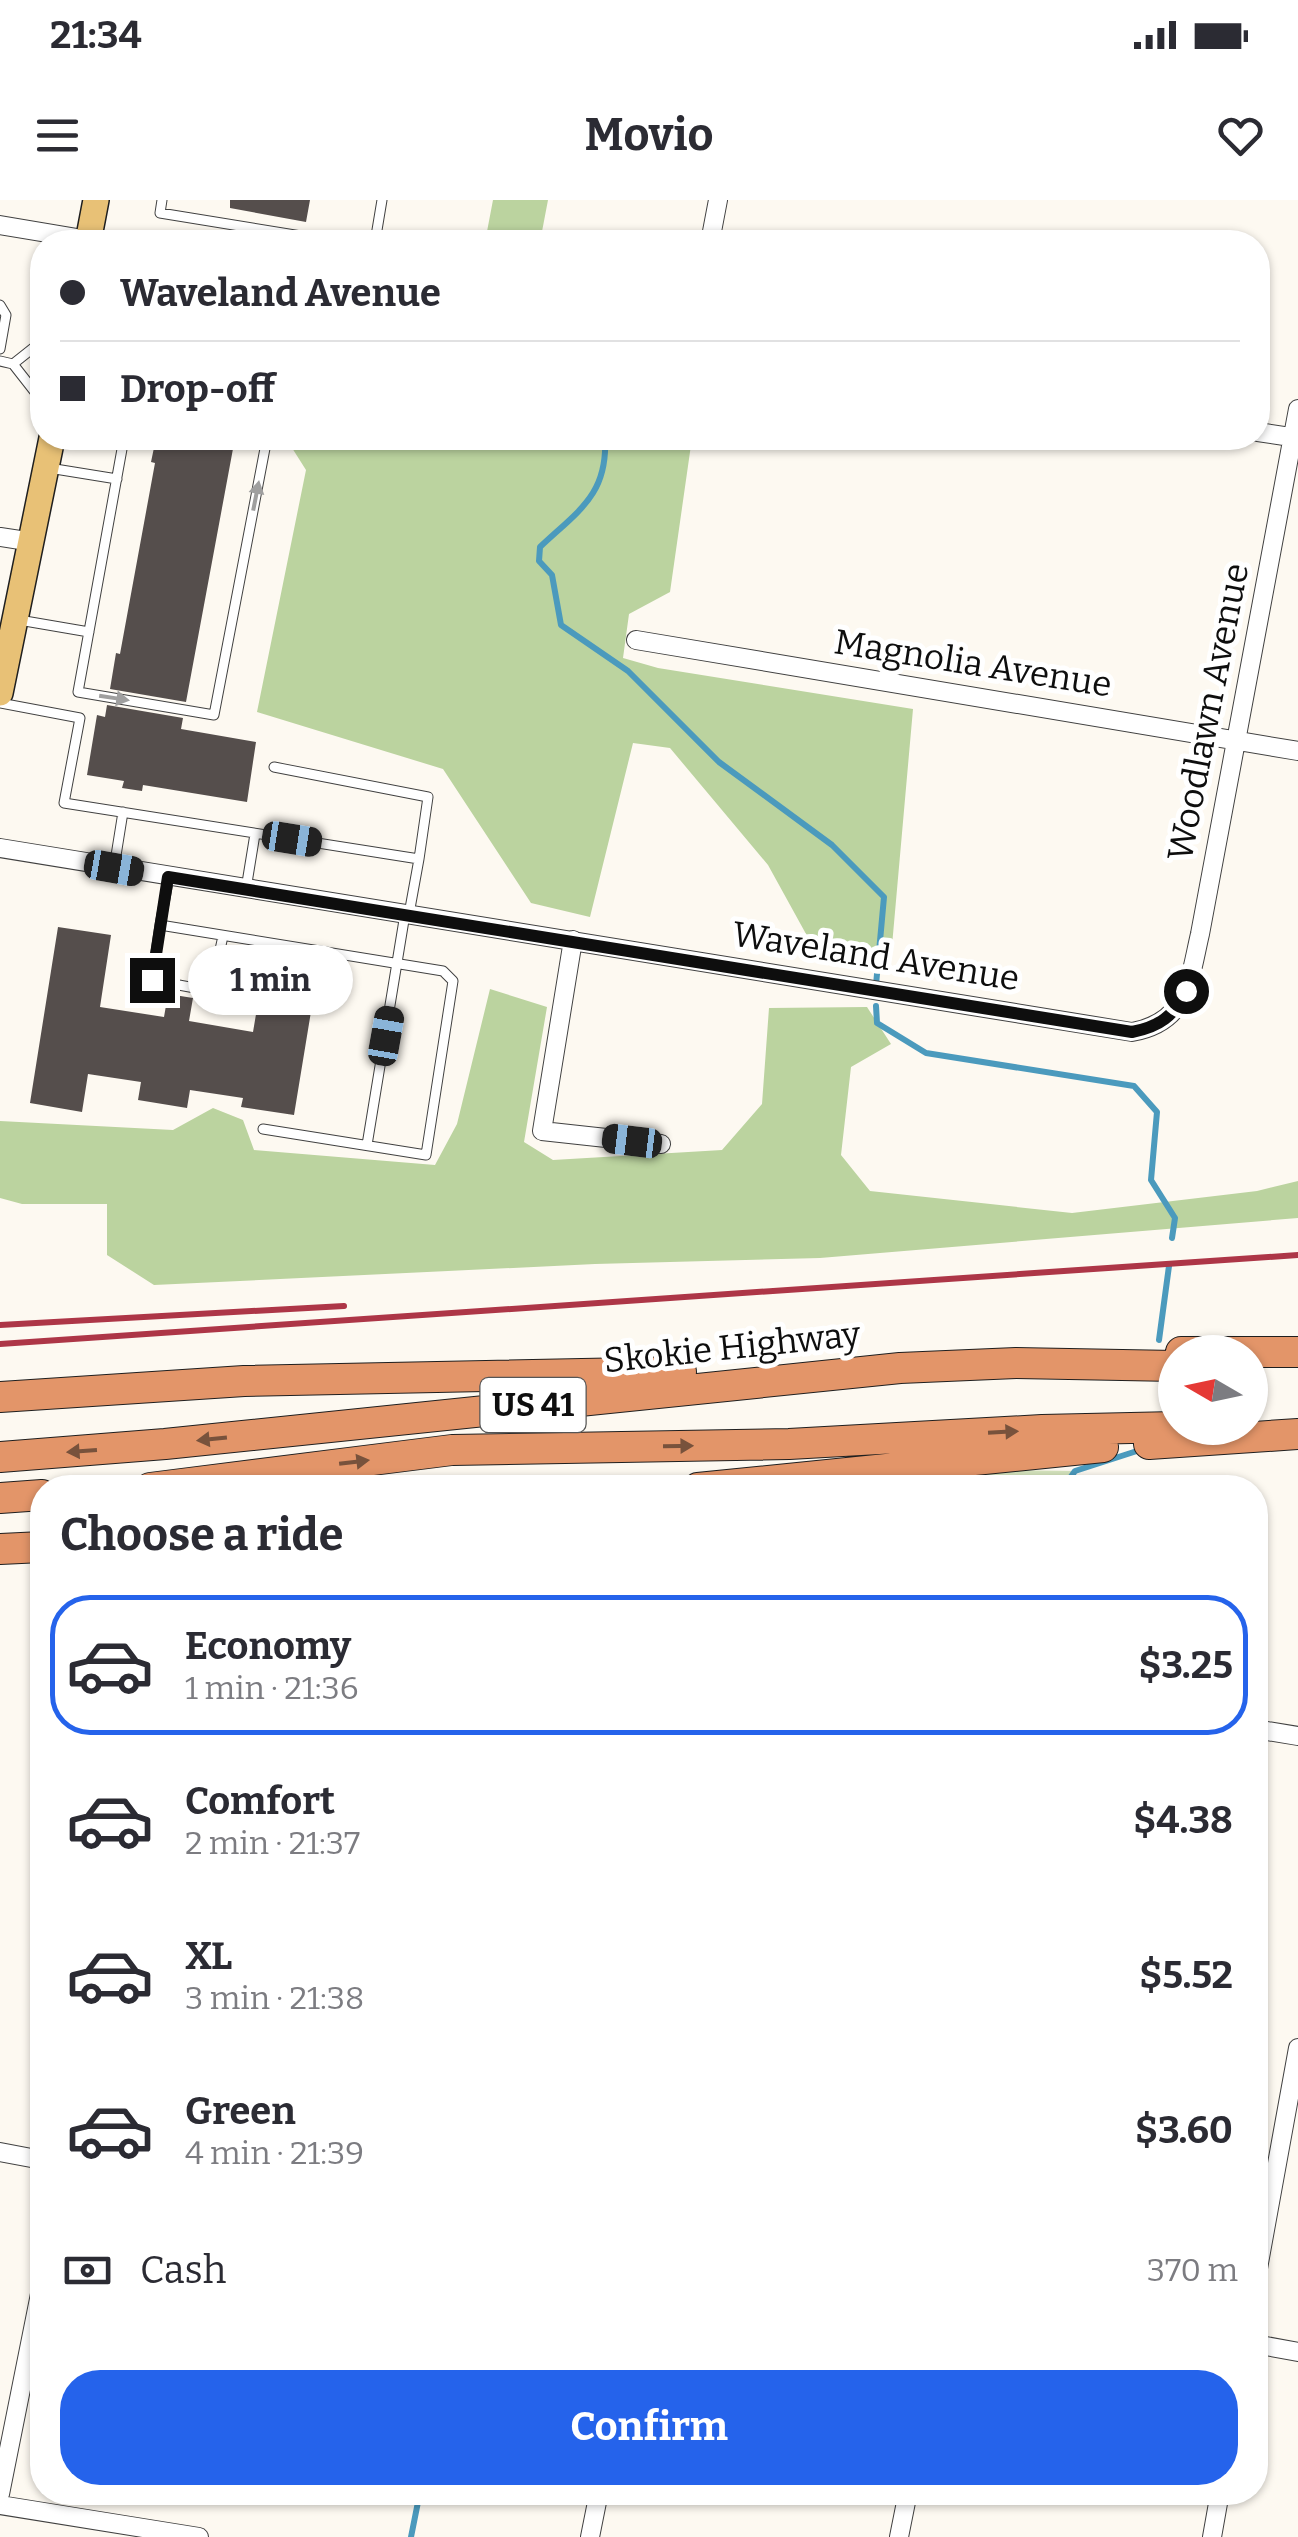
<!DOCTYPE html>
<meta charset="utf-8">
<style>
:root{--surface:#fff;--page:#f2f2f3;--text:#2b2b33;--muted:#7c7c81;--line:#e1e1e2;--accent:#2563eb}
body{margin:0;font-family:Bitter,serif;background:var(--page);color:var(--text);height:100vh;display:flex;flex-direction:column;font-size:38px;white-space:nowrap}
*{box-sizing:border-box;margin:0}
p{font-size:32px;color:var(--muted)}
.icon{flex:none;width:55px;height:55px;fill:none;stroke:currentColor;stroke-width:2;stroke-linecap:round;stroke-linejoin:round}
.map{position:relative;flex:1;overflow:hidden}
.side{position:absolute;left:30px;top:1275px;width:1238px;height:1030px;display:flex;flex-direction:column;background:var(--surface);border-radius:40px;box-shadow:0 2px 8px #0004}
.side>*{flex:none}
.top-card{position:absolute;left:30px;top:30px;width:1240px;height:220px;border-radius:40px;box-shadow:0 2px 8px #0004;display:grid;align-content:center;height:220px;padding:0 30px;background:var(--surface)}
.needle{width:65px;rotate:279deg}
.buttons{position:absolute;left:1158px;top:1135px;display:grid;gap:20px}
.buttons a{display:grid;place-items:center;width:110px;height:110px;border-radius:50%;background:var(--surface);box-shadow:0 2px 8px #0004;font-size:50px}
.end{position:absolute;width:45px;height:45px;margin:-22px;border:12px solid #0e0e0e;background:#fff;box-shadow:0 0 0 5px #fff}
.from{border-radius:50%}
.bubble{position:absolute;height:70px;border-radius:35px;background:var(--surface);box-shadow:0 2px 8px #0004;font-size:32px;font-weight:700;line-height:70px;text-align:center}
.car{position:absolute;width:30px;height:60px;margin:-30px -15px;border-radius:12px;box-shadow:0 0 8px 2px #0007;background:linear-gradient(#222 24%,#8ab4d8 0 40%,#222 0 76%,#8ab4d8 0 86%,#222 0)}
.top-card b{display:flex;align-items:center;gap:35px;height:95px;font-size:38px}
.top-card b+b{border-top:2px solid var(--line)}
.top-card i{width:25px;height:25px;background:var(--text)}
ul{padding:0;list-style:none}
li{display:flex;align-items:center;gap:30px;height:140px;margin:0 20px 15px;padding:0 10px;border:5px solid transparent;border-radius:40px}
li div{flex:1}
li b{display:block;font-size:38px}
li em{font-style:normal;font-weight:700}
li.active{border-color:var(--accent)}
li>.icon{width:90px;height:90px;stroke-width:1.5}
h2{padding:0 30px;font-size:45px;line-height:120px}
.pay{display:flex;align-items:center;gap:25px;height:110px;padding:0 30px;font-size:38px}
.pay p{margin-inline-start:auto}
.button{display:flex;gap:20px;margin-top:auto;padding:20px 30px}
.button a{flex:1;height:115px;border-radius:40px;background:var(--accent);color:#fff;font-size:40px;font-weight:700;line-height:115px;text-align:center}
.status{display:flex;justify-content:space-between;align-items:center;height:70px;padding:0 50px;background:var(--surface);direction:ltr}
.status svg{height:28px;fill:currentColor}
header{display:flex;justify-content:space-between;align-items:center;height:130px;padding:0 30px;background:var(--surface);font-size:45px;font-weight:700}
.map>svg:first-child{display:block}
.green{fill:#d5e4be}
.forest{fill:#bbd39f}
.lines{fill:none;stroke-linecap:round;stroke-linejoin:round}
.stream{stroke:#4b9abd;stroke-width:6}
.building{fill:#554e4c}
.lane-casing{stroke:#414141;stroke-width:11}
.street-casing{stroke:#414141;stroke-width:20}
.primary-casing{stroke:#1f1f1f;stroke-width:28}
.highway-casing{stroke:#1f1f1f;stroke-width:32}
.lane{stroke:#fff;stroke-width:9}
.street{stroke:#fff;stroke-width:18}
.primary{stroke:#e8c176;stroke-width:25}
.highway{stroke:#e39569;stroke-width:30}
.rail{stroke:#ad3647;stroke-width:6}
.oneway{fill:#9f9f9f}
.oneway2{fill:#78523c}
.route{stroke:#0e0e0e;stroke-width:12}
.labels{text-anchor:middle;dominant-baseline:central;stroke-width:10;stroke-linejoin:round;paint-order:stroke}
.shield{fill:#fff;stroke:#565656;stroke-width:2.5}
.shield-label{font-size:32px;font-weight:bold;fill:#0e0e0e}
.street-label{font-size:35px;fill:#0e0e0e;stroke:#fff}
</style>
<div class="status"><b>21:34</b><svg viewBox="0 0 49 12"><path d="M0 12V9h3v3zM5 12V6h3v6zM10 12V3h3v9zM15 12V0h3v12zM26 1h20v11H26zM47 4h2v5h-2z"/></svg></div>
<header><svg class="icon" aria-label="menu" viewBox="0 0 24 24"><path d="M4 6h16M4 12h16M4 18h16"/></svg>Movio<svg class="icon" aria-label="heart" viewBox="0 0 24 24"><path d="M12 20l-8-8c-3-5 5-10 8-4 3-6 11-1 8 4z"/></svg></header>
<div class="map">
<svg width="1298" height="2337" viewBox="0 0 1298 2337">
<rect width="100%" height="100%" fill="#fdf9f1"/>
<path class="green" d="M990,1270L1075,1271L1063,1287L874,1288Z"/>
<path class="forest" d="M493,0H548L540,42H485Z
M277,238H692L670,392L629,414L623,458L658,468L913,509L891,757L811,743L768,665L670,548L633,543L590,717L531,703L443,569L257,512L306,270L287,240Z
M490,789L547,807L524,942L553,960L722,950L762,904L769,808L867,807L891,844L851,867L841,955L870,991L1072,1013L1257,991L1298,981V1018L820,1058L595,1064L154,1085L107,1055V1004H22L0,998V921L173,930L213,908L243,920L254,950L435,965L457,924Z"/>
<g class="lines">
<path class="stream" d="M605,238C608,295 578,311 540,347L539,361L552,375L561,425L628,471L719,562L832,645L884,697L876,785
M876,806L877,823L926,853L1134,886L1157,912L1151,980L1175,1018L1172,1038
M1159,1140L1169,1066
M1063,1288L1075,1271L1140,1250
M411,2337L420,2292"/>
</g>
<path class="building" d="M230,0H310L306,22L230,8Z
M156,238H235L186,502L110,489L116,453L120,454L155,263L151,262Z
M107,505L183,518L181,529L256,542L247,602L143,585L142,591L122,588L124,581L87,575L97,515L105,517Z
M58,727L111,735L100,807L164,817L168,794L193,798L189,821L253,832L265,761L318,769L294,915L241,907L243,898L190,890L187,908L138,900L141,882L88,874L82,912L30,903Z"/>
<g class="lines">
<defs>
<path id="lane" d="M162,0L160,13L338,42
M375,42L382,0
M0,105L6,115L0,149
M0,161L13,164L42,201
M13,164L42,141
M124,238L78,492L214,515L267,238H264
M49,268L117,279
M19,420L89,432
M0,503L80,518L64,603L419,659L409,714
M274,567L428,597L419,659
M114,668L123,612
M169,677L160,725L443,771L453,781L426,955L263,929
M246,689L255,634
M160,725L152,780L211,791L223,736
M367,945L405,714"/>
<path id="street" d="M0,25L89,40
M710,42L718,0
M1258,232L1298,238
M0,337L33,342
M636,440L1298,551
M0,648L1132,832C1188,822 1189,781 1200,734L1298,209
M573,740L542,931L661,944
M1255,1529L1298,1536
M0,1952L42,1960
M1255,2085L1298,1848
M1255,2144L1298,2152
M0,2294L42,2084
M0,2305L199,2337
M590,2337L599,2292
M899,2337L908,2292
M1212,2337L1220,2292"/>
<path id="primary" d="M88,42L96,0
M0,493L52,238"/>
<path id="highway" d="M1181,1152H1298
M0,1197L244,1181L681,1172
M1149,1244L1298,1234
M0,1257L165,1244L900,1168L1016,1163L1175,1166
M150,1288L452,1250L789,1244L1042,1230L1175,1227
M698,1288L1103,1247
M0,1298L42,1295
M0,1349L42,1347"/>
</defs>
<use href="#lane" class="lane-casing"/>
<use href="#street" class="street-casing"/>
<use href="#primary" class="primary-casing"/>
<use href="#highway" class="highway-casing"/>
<use href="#lane" class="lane"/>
<use href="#street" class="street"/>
<use href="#primary" class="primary"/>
<use href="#highway" class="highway"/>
<path class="rail" d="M0,1125L344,1106
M0,1144L1298,1055"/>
</g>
<defs><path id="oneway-solid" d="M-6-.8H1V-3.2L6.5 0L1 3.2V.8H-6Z" transform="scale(2.5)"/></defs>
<g class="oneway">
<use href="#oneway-solid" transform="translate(256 296) rotate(-79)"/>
<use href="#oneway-solid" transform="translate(114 498) rotate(9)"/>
</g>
<g class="oneway2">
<use href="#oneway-solid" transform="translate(1003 1232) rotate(-3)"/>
<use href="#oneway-solid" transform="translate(212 1239) rotate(174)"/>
<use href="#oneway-solid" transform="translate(678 1246) rotate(-1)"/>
<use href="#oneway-solid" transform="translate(82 1251) rotate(176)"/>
<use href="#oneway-solid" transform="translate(354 1262) rotate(-7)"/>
</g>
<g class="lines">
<path class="route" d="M152,780L168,677L1132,832C1159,827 1174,816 1186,791"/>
</g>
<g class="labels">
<rect class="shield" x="480.5" y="1178" width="105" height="54" rx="8"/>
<g class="shield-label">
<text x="533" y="1205">US 41</text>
</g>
<g class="street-label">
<text transform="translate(973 463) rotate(9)">Magnolia Avenue</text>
<text transform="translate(1208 512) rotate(-79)">Woodlawn Avenue</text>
<text transform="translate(876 756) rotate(9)">Waveland Avenue</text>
<text transform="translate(732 1147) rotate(-6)">Skokie Highway</text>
</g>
</g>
</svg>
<div class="buttons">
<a><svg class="needle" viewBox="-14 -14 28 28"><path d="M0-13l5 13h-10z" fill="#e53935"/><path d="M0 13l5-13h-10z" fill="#7c7c81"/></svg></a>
</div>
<i class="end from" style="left:1186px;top:791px"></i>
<i class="end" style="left:152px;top:780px"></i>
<div class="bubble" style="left:188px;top:745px;width:165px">1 min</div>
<i class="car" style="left:292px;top:639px;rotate:99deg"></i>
<i class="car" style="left:114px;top:668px;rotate:100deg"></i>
<i class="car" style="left:386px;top:836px;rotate:10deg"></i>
<i class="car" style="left:632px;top:941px;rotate:277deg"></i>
<div class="top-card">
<b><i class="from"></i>Waveland Avenue</b>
<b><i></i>Drop-off</b>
</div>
<section class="side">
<h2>Choose a ride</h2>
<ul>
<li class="active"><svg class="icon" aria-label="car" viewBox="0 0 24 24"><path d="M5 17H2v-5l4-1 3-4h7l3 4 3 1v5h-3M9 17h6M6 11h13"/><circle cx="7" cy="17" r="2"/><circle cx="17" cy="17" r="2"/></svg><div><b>Economy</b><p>1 min · 21:36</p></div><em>$3.25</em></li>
<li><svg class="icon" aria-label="car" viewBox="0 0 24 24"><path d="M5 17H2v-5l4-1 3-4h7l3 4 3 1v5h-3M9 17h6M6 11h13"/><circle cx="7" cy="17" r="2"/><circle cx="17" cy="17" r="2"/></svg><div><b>Comfort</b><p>2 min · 21:37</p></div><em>$4.38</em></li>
<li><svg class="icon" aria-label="car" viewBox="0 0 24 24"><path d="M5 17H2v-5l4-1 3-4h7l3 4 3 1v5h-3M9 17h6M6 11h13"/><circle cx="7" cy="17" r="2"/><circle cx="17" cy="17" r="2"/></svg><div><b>XL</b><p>3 min · 21:38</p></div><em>$5.52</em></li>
<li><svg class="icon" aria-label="car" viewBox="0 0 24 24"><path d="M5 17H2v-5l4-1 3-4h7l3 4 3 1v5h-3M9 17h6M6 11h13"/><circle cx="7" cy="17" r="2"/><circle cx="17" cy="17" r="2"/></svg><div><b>Green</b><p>4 min · 21:39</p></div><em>$3.60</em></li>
</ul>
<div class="pay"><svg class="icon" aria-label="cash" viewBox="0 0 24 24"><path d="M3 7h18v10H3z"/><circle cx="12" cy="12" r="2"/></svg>Cash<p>370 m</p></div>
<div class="button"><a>Confirm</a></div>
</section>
</div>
